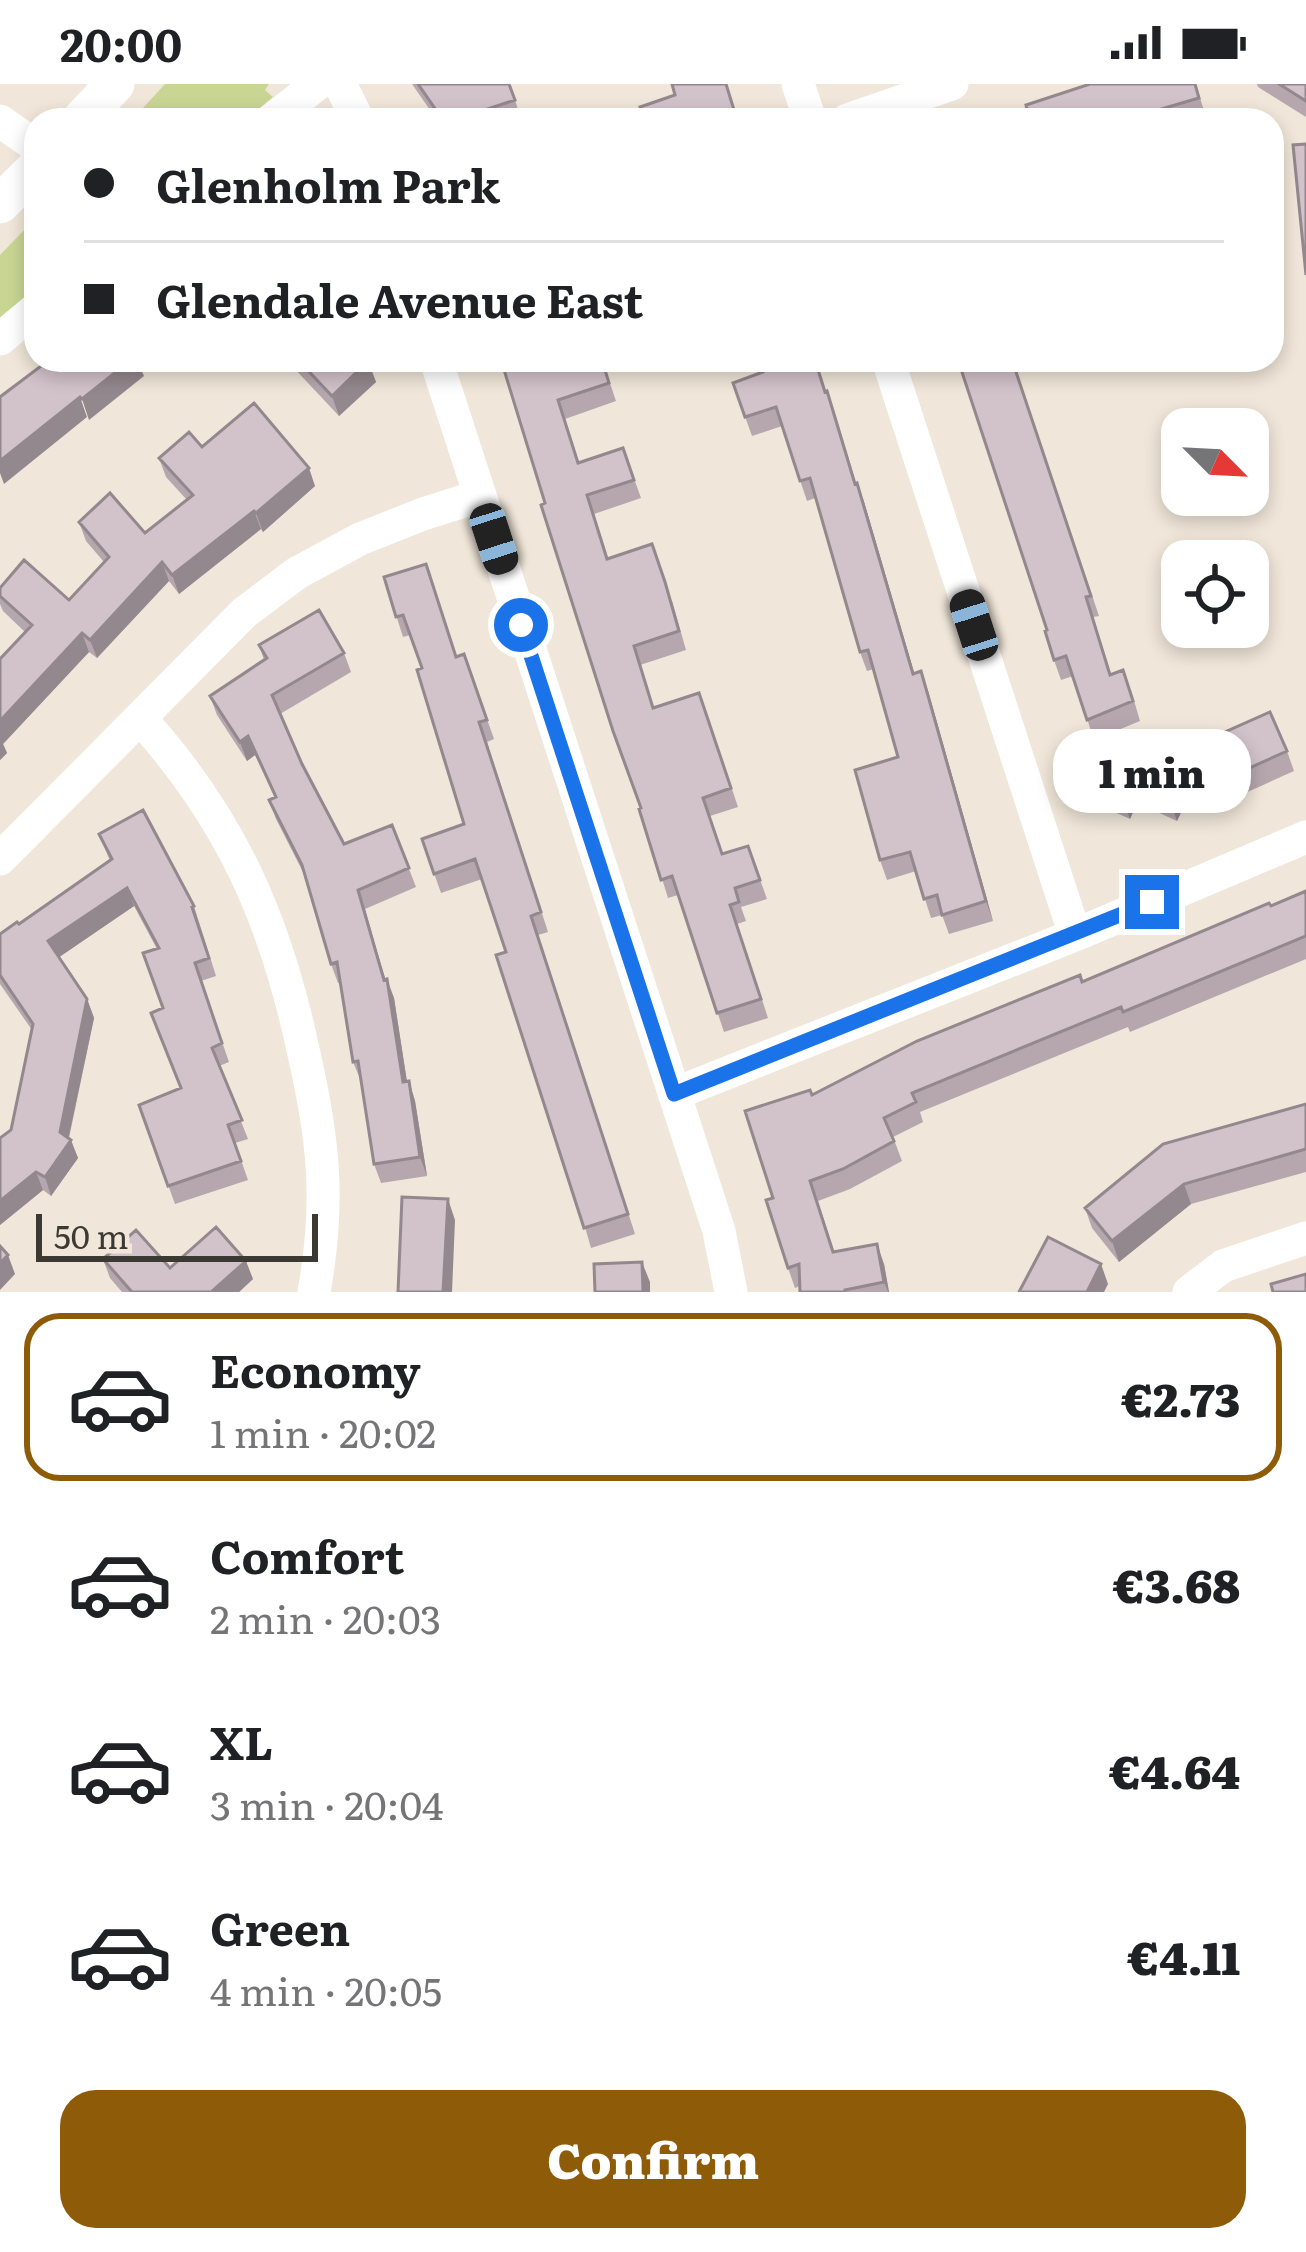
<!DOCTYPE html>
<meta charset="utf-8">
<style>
:root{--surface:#fff;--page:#f2f2f2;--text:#202124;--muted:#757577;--line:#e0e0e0;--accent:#8e5b09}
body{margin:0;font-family:Literata,serif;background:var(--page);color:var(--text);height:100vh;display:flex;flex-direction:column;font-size:45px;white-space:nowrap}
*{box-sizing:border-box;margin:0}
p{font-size:39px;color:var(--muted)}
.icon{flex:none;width:66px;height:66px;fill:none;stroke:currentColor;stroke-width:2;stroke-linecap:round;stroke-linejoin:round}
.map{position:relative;height:1208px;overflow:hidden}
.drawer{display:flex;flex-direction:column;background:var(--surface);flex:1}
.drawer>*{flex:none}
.top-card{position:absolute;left:24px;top:24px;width:1260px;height:264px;border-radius:36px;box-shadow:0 6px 18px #0003;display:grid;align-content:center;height:264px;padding:0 60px;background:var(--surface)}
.needle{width:78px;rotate:114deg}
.fabs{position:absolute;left:1161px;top:324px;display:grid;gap:24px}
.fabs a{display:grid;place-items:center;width:108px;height:108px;border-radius:24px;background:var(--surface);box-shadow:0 6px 18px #0003;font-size:60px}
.scale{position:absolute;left:36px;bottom:30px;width:282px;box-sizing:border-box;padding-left:12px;border:6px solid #3c3933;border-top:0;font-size:33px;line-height:42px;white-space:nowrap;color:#3c3933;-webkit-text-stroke:9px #f0e6d9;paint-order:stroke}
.end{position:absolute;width:54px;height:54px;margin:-27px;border:15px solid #1a73e8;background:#fff;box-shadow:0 0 0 6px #fff}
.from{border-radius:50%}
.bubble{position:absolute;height:84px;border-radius:36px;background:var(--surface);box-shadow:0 6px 18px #0003;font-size:39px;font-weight:800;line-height:84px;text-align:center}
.car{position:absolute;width:36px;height:72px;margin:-36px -18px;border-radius:15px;box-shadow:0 0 9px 3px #0007;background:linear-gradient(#222 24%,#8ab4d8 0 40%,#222 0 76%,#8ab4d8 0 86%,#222 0)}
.top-card b{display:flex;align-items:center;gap:42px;height:114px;font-size:45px}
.top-card b+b{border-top:3px solid var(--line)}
.top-card i{width:30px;height:30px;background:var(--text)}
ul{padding:21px 0 0;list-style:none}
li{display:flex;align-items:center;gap:36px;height:168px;margin:0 24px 18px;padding:0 36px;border:6px solid transparent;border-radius:36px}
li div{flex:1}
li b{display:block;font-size:45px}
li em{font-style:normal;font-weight:800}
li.current{border-color:var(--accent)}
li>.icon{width:108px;height:108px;stroke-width:1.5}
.button{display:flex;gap:24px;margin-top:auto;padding:24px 60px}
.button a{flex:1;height:138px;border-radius:36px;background:var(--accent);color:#fff;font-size:48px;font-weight:800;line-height:138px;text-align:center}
.status{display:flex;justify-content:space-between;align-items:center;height:84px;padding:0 60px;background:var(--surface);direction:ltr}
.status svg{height:33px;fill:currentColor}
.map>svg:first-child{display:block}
.green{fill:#c9d693}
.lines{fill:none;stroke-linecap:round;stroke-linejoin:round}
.minor{stroke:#fff;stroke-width:33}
.tertiary{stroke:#fff;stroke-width:39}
.wall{fill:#b5a7ad}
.shaded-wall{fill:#93888d}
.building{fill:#d2c2c9;stroke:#93888d;stroke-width:3}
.route{stroke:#1a73e8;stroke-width:15}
</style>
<div class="status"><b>20:00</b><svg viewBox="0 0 49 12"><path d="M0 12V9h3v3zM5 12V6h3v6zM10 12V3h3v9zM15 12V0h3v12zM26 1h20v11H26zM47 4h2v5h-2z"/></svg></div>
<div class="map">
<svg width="1306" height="1208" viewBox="0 0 1306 1208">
<rect width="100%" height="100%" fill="#f0e6d9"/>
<path class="green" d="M165,0H269L265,6L273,13L245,36H132Z
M36,134V209L0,239V171Z"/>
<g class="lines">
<path class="minor" d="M340,0L358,36
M798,0L810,36
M272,36L317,0
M847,36L952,0
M0,37L36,62
M0,255L36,225
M436,276L719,1147L731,1208
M888,276L1075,851
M140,634C232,736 276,837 304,970C324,1058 330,1119 314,1208
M0,775L244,529L297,489L360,455L423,430L480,412
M674,1010L1075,851L1306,753
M1189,1208L1223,1182L1306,1154"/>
<path class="tertiary" d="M81,36L115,0
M0,120L36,84"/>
</g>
<path class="wall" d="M412,0H510L521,35L437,36Z
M1090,0H1196L1206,34L1201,36H1030Z
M1257,0H1306V33L1258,3Z
M290,276H367L376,298L339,332L292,282Z
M501,276H547L549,283L602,276L616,317L565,335L579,379L623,364L641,414L594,430L608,474L672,517L686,566L640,581L654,624L706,627L738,723L710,732L722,770L748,762L767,815L741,823L746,837L737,840L768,934L724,948L678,811L668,814Z
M1013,276L1099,532L1093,533L1111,590L1131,606L1140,637L1094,656L1073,592L1061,596L1054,576Z
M763,288L826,307L834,326L856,399L864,418L914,589L921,587L928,607L993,837L949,850L942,831L931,834L916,787L887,796L880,776L898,673L874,585L867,587L860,568L815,414L807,417L782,342L752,352L733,299Z
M202,363L315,402L263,448L261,445L179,510L169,497L97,574L89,568L3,660L7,669L0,676L25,548L3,527L0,520V504L69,516L104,478L86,457L79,438L145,449L187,416L166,393L159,374Z
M384,493L457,572L464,570L494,655L487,658L548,848L538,851L635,1150L591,1164L506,868L482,795L441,809L422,755L464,740L422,584L410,551L403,553Z
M259,561L344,569L351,588L280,630L302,680L344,760L392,741L416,803L365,825L385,896L394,914L407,998L409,997L415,1017L427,1092L381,1099L374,1080L361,997L353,978L340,899H338L331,880L306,794L276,735L269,716L275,713L255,671L247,677L217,631L210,612L264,576Z
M1116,653L1192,705L1177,737L1137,719L1130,735L1101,722L1094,701Z
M1207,656L1287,667L1294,687L1232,715Z
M99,750L194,822L216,892L201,897L229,978L219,982L248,1055L235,1059L248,1096L175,1120L139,1021L180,1004L163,924L157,865L134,822L59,873L87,915L94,934L69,1054L78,1074L51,1112L43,1106L0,1141V1054L11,1046L32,946L0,900V850L19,840L110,777Z
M1306,807V875L1130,948L1128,943L920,1028L923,1038L893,1053L902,1077L850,1105L818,1117L834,1167L884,1180L889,1208H800V1202L795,1204L788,1184L773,1114L812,1011Z
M1306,1020V1088L1191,1120L1119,1178L1092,1144L1085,1124Z
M103,1175L170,1184L253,1195L239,1208H122L110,1194Z"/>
<path class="shaded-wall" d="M131,276H153L141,285L144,292L89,336L82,315Z
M368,277L376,298L339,332L332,312Z
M80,313L87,333L4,400L0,389V377Z
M309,384L315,402L263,448L256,429Z
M857,399L864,418L920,609L913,590Z
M254,427L261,445L179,510L172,491Z
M162,478L169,497L97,574L90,556Z
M82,549L89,568L3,660L7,669L0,676V637Z
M921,587L928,607L993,837L986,817Z
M248,652L255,671L247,677L240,658Z
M1185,684L1192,705L1177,737L1170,716Z
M1130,698L1137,719L1130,735L1123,715Z
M127,804L134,822L55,876L48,857Z
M358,806L389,907L387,895L394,914L410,1017L403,998Z
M87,915L94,934L67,1061L71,1056L78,1074L51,1112L45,1093L60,1048Z
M409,997L415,1017L427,1092L420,1073Z
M36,1088L43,1106L0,1141V1117Z
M1184,1100L1191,1120L1119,1178L1112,1157Z
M448,1115L455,1136L452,1208H443Z
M877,1160L884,1180L889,1208H888L884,1198Z
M8,1171L15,1190L0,1206V1179Z
M246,1177L253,1195L239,1208H211Z
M642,1178L650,1198V1208H643Z
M1101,1180L1108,1200L1104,1208H1087Z"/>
<path class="building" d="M418,0H509L515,16L466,32L467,36H443Z
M672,0H726L734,26H736L740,36H644L640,23L675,11Z
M1090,0H1195L1199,14L1124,36H1030L1026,21Z
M1279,0H1306V17Z
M1306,60V191L1293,61Z
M49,276H131L82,315L80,313L0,377V313Z
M298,276H367L368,277L332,312Z
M501,276H546L548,283L569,276H602L609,299L558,316L578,379L623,364L634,396L587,411L607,475L652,460L665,498L679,547L634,562L653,624L699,609L731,704L703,714L722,770L748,762L760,796L735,804L739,818L730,821L761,915L717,929L672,792L661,796L639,725L641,724L613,647L541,421L545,419Z
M760,276H815L825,308L827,307L855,400L857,399L913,590L921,587L986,817L942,831L937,811L924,815L910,768L880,776L855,686L898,673L868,566L860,568L810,394L800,397L776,323L745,333L733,299L763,288Z
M958,276H1012L1091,512L1086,513L1110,591L1123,586L1133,617L1087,636L1066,572L1054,576L1045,547L1047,546Z
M254,319L309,384L256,429L254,427L172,491L162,478L90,556L82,549L0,637V575L32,541L0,512V504L24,476L69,516L109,473L79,438L110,409L145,449L193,411L159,374L189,348L202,363Z
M426,480L456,573L464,570L487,636L479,638L541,828L531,832L628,1130L584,1144L496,871L506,868L475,775L434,790L422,755L464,740L417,586L422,584L403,531L396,533L384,493Z
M319,526L344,569L272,611L302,680L344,760L392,741L409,784L358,806L384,896L387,895L403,998L409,997L420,1073L374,1080L358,977L353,978L337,878L331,880L302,781L269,716L276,713L248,652L240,658L210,612L267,574L259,561Z
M1270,628L1287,667L1225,695L1207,656Z
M1116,653L1185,684L1170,716L1130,698L1123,715L1094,701Z
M143,726L194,822L192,823L209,874L195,879L222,959L212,964L242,1036L228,1041L241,1077L168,1102L139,1021L181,1004L151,929L163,924L143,869L159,864L127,804L48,857L87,915L60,1048L71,1056L45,1093L36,1088L0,1117V1054L11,1046L33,940L0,891V850L17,838L19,840L112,775L99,750Z
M1306,807V852L1123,928L1121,923L912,1009L916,1018L884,1034L894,1057L843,1085L810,1097L833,1168L877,1160L884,1198L845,1206V1208H800L799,1180L788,1184L766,1116L773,1114L745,1027L810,1006L812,1011L917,957L1080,891L1082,898L1269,819L1271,822Z
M1306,1020V1065L1184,1100L1112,1157L1085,1124L1163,1060Z
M402,1113L448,1115L443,1208H398Z
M216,1143L246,1177L211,1208H132L103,1175L136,1146L170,1184Z
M1048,1153L1101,1180L1087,1208H1019Z
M0,1162L8,1171L0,1179Z
M642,1178L643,1208H595L594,1180Z
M1306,1190V1208H1273L1271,1200Z"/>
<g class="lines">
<path class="route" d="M521,541L674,1010L1152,818"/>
</g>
</svg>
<div class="fabs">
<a><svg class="needle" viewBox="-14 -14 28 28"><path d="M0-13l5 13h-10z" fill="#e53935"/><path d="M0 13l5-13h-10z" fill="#757577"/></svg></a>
<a><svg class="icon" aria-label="locate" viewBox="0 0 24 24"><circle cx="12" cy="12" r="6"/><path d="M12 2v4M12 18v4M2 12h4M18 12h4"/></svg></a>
</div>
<div class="scale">50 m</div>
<i class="end from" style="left:521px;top:541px"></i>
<i class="end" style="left:1152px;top:818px"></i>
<div class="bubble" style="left:1053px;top:645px;width:198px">1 min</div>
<i class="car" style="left:494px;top:455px;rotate:162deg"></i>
<i class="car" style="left:974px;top:541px;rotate:342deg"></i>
<div class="top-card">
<b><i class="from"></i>Glenholm Park</b>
<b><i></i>Glendale Avenue East</b>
</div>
</div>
<section class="drawer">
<ul>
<li class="current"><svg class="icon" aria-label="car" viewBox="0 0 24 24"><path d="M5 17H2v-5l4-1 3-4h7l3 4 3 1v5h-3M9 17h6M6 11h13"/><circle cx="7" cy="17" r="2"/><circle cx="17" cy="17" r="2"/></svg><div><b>Economy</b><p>1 min · 20:02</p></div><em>€2.73</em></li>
<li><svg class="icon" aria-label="car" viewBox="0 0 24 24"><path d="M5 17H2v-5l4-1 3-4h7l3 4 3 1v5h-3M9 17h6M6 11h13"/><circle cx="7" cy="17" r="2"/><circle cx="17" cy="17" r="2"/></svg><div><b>Comfort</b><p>2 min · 20:03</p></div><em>€3.68</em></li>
<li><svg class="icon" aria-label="car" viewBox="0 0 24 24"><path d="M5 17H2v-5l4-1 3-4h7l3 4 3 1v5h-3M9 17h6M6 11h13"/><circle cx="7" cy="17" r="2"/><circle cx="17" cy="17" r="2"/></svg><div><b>XL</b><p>3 min · 20:04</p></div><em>€4.64</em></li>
<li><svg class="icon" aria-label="car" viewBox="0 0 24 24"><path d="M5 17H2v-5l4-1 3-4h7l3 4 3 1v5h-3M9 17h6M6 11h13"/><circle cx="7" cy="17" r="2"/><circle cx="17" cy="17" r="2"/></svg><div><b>Green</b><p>4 min · 20:05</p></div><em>€4.11</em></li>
</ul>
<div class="button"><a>Confirm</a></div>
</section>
